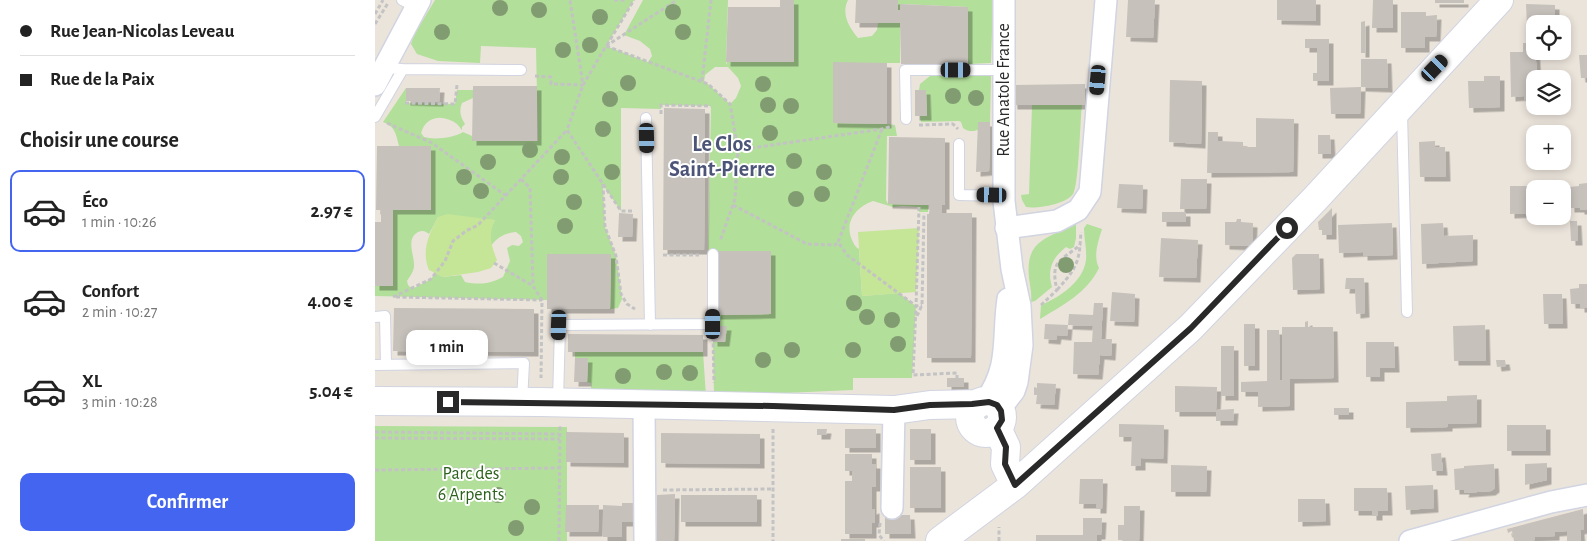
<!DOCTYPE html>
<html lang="fr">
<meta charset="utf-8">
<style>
:root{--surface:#fff;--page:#f2f2f2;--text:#222;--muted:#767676;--line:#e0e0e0;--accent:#4365f0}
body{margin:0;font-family:"Alegreya Sans",sans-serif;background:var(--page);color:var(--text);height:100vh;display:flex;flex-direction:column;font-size:19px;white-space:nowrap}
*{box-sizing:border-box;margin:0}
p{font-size:16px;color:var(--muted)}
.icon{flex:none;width:28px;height:28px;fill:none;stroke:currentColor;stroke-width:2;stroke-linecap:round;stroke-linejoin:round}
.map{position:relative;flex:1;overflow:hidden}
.side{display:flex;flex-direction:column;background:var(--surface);width:375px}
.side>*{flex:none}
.banner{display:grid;align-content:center;height:110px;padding:0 20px;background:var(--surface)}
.buttons{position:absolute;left:1151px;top:15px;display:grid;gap:10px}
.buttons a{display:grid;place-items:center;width:45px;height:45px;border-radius:10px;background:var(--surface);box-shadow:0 2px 8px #0003;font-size:25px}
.end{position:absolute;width:22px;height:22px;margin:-11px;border:6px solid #292929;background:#fff;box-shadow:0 0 0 2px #fff}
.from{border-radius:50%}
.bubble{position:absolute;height:35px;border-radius:10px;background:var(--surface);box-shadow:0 2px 8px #0003;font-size:16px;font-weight:700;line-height:35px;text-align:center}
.car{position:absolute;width:15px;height:30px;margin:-15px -8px;border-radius:6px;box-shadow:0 0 4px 1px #0007;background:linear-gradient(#222 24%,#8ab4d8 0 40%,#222 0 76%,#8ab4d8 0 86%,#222 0)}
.banner b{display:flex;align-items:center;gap:18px;height:48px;font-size:19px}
.banner b+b{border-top:1px solid var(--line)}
.banner i{width:12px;height:12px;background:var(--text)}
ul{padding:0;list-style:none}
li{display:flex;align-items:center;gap:15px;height:82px;margin:0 10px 8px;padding:0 10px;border:2px solid transparent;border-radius:10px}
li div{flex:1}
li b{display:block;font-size:19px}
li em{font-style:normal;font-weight:700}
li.on{border-color:var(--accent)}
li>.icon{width:45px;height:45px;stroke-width:1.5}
h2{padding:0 20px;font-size:22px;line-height:60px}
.cta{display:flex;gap:10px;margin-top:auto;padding:10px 20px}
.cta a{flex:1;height:58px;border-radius:10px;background:var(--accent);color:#fff;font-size:20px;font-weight:700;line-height:58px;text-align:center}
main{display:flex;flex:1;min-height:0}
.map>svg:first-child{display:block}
.green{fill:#b2df9a;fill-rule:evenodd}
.pitch{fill:#c5e597}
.building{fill:#c6c1bb;filter:url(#shadow)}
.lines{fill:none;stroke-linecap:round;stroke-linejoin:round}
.lane-casing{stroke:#d1d4e1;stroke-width:12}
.street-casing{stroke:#d1d4e1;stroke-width:24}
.secondary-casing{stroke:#d1d4e1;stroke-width:30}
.path{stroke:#c3c3c3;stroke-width:3;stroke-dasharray:4 2.5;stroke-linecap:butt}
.lane{stroke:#fff;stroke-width:10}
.street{stroke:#fff;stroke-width:21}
.secondary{stroke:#fff;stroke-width:28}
.tree{fill:#829c72}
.route{stroke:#292929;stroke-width:6}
.labels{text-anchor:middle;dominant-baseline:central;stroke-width:4;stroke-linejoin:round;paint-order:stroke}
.street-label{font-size:18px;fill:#292929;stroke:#fff}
.park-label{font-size:18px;fill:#2c621d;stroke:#fff}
.district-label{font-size:22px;font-weight:bold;fill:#4c5477;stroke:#fff}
</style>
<main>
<section class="side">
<div class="banner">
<b><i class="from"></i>Rue Jean-Nicolas Leveau</b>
<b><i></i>Rue de la Paix</b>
</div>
<h2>Choisir une course</h2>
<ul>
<li class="on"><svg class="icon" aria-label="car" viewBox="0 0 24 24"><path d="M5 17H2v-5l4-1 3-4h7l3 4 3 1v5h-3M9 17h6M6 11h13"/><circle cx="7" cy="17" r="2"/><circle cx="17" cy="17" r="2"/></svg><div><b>Éco</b><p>1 min · 10:26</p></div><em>2.97 €</em></li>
<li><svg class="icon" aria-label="car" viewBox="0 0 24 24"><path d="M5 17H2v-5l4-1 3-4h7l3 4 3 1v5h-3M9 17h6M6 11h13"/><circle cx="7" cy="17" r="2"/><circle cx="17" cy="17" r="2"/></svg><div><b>Confort</b><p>2 min · 10:27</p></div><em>4.00 €</em></li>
<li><svg class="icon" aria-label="car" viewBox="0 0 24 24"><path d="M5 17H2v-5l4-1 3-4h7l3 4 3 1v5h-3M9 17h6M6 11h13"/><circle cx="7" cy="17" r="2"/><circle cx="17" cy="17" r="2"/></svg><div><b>XL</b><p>3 min · 10:28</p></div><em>5.04 €</em></li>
</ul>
<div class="cta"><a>Confirmer</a></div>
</section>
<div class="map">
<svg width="1212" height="541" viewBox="0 0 1212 541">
<defs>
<filter id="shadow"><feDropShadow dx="4.5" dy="4.5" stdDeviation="0" flood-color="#0004"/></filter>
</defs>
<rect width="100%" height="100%" fill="#ebe4db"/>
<path class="green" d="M60,0H259L231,46L273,62L277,56L275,49L265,41L249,35L268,0H353L351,62L352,65V62H419V0H473C466,14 474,27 483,38L497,36L502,30L503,23H525V63H458V123L512,124L520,125L522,136H512L511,200L513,204L553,205V212H544V207L528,206L518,207L498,201C481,207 469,222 477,240C479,244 480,247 484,249L487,296L524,293L541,306L537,378H478V390L339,396L338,342H350L351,326H341V315L396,314V251H333L336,106L286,105V109L246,108V211L228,185L230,227L241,256L247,299L243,308L235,309L236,255L172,300L0,296V286H18V210H56V146H24C21,134 20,126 8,122L31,88V103L80,104L82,90H98V98L87,103C84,111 85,116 90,124L87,127V130C85,128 84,126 82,124C69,114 51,115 46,133L49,137C59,140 79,138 88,132L97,136L98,141H163L161,48L106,46L105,63L63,61L42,54L36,44L39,35ZM340,67H353L363,78L366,86L361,98L355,104L333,84L329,82L330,75ZM63,217L120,220L116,228V246C122,237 130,233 141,232L146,236L148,242L144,246L137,245L132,248L135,261L128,277C115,284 104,285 90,282L86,275L68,277L60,273L56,279L37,289L33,285L32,281C35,276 38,273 39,267C40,256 30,239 43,232C48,230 50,231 54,234Z
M523,0H618L616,63L593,64V7L525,4V10H523Z
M563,73L616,74L615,122C606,129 598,135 588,128L586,122L584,121L546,122L545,116H552L551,90H544L545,84L555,76Z
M657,105H707C705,120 704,185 698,194C691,204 663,209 651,207L647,200L646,195L654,194Z
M701,223V238L699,247L695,249L691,247C677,258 672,270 677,287L660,301L656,302C657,293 655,286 654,278C651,246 664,240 691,229L692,224Z
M712,224L727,229C723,242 718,256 724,268C712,293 688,305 665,319L666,305C685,297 708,282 711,260C712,249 709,239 709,228Z
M200,352H328L331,396L216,394V383L212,382L213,359L200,358Z
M0,426L192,427V541H0Z"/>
<path class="pitch" d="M72,214L120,220C113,233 116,246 122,260L116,268L103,272L68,277L54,270C46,251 54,234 63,217Z
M544,228L541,292L487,296L483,232Z"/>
<path class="building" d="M405,0H419V62H351L353,7H405Z
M481,0H523V10H525V4L593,7V64H526L525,23H480Z
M753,0H780L778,38L751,37Z
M902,0H941V21L902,20Z
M998,0H1018V28H997Z
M1060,0H1089V3H1060Z
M1151,4L1180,5V24H1160V26H1152Z
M1026,12H1051V16L1062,15L1061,37H1050V48H1026Z
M990,21V53H986V22Z
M930,39H954V81H938V73H942V48H930Z
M1148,43H1160L1162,79H1160V100H1149V96L1136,97L1135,52H1148Z
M1204,55H1212V78H1206Z
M986,59H1012L1013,88L986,87Z
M458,62L512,63V124L458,123Z
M1109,76H1125V107L1094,108L1093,81H1109Z
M795,80L827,81L826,144L794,142Z
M710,84V105H638L637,85Z
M98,86H162V141H97Z
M986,87L985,114H956L955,88Z
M31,88H65L64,102L31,101Z
M540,90H551L552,116H540Z
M289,108L330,109L329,250H288Z
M881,118L919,119L918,172L832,173L833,132H843V141L868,142V147H881Z
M603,122H615L614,171L601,172Z
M943,135H955L956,154H943Z
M514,137L570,138V205H567V213H597L596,358H552V214H554L555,205L513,204Z
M1060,141V147H1070L1071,177H1045L1044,142Z
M2,146H56V210H18V286H0V222H6V210H1Z
M806,179H832L831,209H805Z
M1212,183V210H1205V208H1195L1194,187L1204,186V184Z
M744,184L768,185L767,209L742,208Z
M1135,186H1157L1158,213L1135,214Z
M957,208V235H947V230H944L943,222Z
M787,212H811V222H787Z
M244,213L258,214L257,237H243Z
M862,219H866V222L878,223L877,246L850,245V222H861Z
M1195,221H1202L1203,241H1196Z
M1017,223L1018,255L988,256V252L964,253L963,225Z
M1068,223L1069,236L1098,235V261L1047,264L1046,224Z
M786,238L823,240L821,278L784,277Z
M341,251H396V314L341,315Z
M172,254H236L235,309H172Z
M921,254H944L945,289L918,290L917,258Z
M971,278H989L990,313L981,314L980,289H970Z
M1204,284H1212V308H1205V304H1196L1195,289L1204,288Z
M737,292L760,294L759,322L735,321Z
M1168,294H1187L1188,324H1169Z
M719,303H728L726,339H737L736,356L725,355L723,375L698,374L699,342H717L718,326L693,325L694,314L718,315Z
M19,308L159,309V352L18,351Z
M933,321V327H958L959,378L915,379V406L883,407V392H866V382L892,381V330H904L905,380L907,381V327H930V322Z
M670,324L693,325L692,336L682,335L681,340L669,339Z
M869,324H880V366H869Z
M1110,325L1111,361H1079L1078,326Z
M338,326H352L350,342H338Z
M193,334L328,335V352H193Z
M991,342H1019L1020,368H1005V377H991Z
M846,346H859V396H846Z
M200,358H213L212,382H199Z
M1121,360H1130L1131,366L1122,367Z
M572,378H589V387H572Z
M662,383L681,384L679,405L661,404L662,395H659V387L662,388Z
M800,386L842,387L841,410L859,409L858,421H841V412H800Z
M1102,395V423L1073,424V427L1031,428V402L1072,401V396Z
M959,408H974V415H959Z
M744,424L789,425L788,459L766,458V466H756L757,437H744Z
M1132,425H1171V451H1132Z
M442,429H452L451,435H442Z
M470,429H501V448H470Z
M535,429H556V460H535Z
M191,432L249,433V463L191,462Z
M286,433L385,434V464L286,463Z
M1066,453L1068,471H1057L1056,454Z
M470,454H497V464H501V487H497V510L500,509V523H497V534H470V481H477V471H470Z
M1172,463V480L1150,485V464Z
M1119,464L1120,488L1116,491L1089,493L1090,490H1080L1079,469L1089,468V466Z
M796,465L832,466L831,492H796Z
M535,467H566V508H535Z
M705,479H728L727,509H721V504H704Z
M1058,485L1059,508L1031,510L1030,486Z
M979,488H1012L1013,511H1003V516H997V511H979Z
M300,494L299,541H282V495Z
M306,495H382V522H306Z
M923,499H950L951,521L923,522Z
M247,503H264V522H247V537H228V505L247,506Z
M191,505H224L223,532H190Z
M749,506H765L764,541L743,540V525H749Z
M1208,509L1209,529L1205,530L1206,541H1192V531L1180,532V536L1160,537V540L1150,541H1139L1137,531L1133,533L1132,529Z
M510,515H535L536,534H510Z
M708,518H727L726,535H722V541H661V535H708Z
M466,539H490V541H466Z"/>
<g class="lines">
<defs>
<path id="lane" d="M27,0L41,7
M7,68L28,69L146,70
M1027,112L1032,312
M0,117L28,69
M271,118L275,325
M531,119L530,70H629
M584,144V195L629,196
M0,317L10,316L11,365
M0,365L149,363L147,401
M183,402L185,325L338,324V254"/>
<path id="street" d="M0,85L45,0
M631,228L682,221L703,210L715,192L731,0
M610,402C636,365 627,339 633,299
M269,406L270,541
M625,409L639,391L642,382L647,345L645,306L637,269L629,201V0
M517,508L519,410
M1035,541L1176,502L1212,495"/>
<path id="secondary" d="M0,401L165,402L519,410L555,405L603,404
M595 417a16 16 0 1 1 32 0a16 16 0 1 1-32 0Z
M622,428L631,447L630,464L640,485
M565,541L640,485L815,328L939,200L1124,0"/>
</defs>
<use href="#lane" class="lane-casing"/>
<use href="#street" class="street-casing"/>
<use href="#secondary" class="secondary-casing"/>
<path class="path" d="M239,0H252
M0,14L8,0
M0,24L13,3
M232,45L259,0
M231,46L302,0
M160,76L176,77V84L208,85L195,0
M327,81L336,0
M30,103L80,104L82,85
M286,114V105L336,106
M12,123L57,143L130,195
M544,125L578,124L583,129
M507,129L463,242L472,255L541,306L538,375L582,373V378
M363,150L507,129L518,126
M146,179L155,188L158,285
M228,184L230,227L241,256L246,294L252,304L260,309
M358,205L432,244L460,245L463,242
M544,207L541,306L547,305
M257,211H246L192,130L208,85L231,46L333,84L355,104L363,150L360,199L345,241
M288,255H324
M119,263L158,286L167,300L166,378
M682,290C696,274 703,267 705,246
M18,297L56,279L70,261L78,241L91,231L103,225L192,130
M21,297L167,300
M666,305L682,290C675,260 685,262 705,245L706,232
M542,316L547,305L549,213
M338,337L339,383
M398,429V541
M0,432L184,434
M0,438L185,439
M0,470L184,468
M288,490L398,489
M505,523L504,535L509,541
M184,541L185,424
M624,541V527"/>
<use href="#lane" class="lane"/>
<use href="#street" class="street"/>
<use href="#secondary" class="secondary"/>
</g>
<g class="tree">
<circle cx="125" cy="8" r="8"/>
<circle cx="164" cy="10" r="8"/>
<circle cx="298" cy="12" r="8"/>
<circle cx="225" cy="17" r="8"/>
<circle cx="67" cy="32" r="8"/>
<circle cx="308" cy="32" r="8"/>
<circle cx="215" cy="45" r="8"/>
<circle cx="188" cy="50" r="8"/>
<circle cx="253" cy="83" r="8"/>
<circle cx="388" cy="84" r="8"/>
<circle cx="578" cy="96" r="8"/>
<circle cx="601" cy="98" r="8"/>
<circle cx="235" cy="99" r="8"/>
<circle cx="393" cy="105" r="8"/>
<circle cx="416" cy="106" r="8"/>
<circle cx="228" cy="129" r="8"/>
<circle cx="395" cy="133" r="8"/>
<circle cx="155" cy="150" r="8"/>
<circle cx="187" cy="157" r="8"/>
<circle cx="419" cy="161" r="8"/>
<circle cx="113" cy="162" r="8"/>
<circle cx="237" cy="172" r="8"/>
<circle cx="449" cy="172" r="8"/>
<circle cx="89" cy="177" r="8"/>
<circle cx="186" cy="177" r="8"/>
<circle cx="106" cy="191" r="8"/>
<circle cx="447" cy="194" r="8"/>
<circle cx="421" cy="199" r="8"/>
<circle cx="199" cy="202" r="8"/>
<circle cx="190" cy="226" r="8"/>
<circle cx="691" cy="265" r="8"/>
<circle cx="479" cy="303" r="8"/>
<circle cx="492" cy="317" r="8"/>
<circle cx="517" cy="320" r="8"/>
<circle cx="523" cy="344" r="8"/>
<circle cx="417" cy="350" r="8"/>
<circle cx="478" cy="350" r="8"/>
<circle cx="388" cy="360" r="8"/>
<circle cx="289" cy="372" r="8"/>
<circle cx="315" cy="373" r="8"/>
<circle cx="248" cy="376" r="8"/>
<circle cx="123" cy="495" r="8"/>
<circle cx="157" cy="507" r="8"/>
<circle cx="141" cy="528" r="8"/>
</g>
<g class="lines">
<path class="route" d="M73,402L398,406L519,410L555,405L597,404L614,402L622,405L626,411L627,420L622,428L631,447L630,464L640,485L816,328L912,228"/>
</g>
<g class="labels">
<g class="street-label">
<text transform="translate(629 90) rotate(-90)">Rue Anatole France</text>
</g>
<g class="park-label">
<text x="96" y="474">Parc des<tspan x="96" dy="21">6 Arpents</tspan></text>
</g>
<g class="district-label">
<text x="347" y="144">Le Clos<tspan x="347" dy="25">Saint-Pierre</tspan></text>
</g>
</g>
</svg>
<div class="buttons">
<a><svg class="icon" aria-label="locate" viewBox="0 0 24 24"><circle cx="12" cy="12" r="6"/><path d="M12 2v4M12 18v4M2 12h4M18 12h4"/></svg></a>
<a><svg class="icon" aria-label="layers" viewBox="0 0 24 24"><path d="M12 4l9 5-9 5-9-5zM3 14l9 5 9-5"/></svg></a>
<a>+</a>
<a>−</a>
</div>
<i class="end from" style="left:912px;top:228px"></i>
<i class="end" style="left:73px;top:402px"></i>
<div class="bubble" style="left:31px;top:330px;width:82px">1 min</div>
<i class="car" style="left:1060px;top:68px;rotate:44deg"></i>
<i class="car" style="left:581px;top:70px;rotate:90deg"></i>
<i class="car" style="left:723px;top:80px;rotate:185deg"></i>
<i class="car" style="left:272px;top:138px;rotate:179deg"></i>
<i class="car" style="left:617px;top:195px;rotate:271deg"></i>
<i class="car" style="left:338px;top:324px;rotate:0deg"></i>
<i class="car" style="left:184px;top:325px;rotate:182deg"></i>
</div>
</main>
